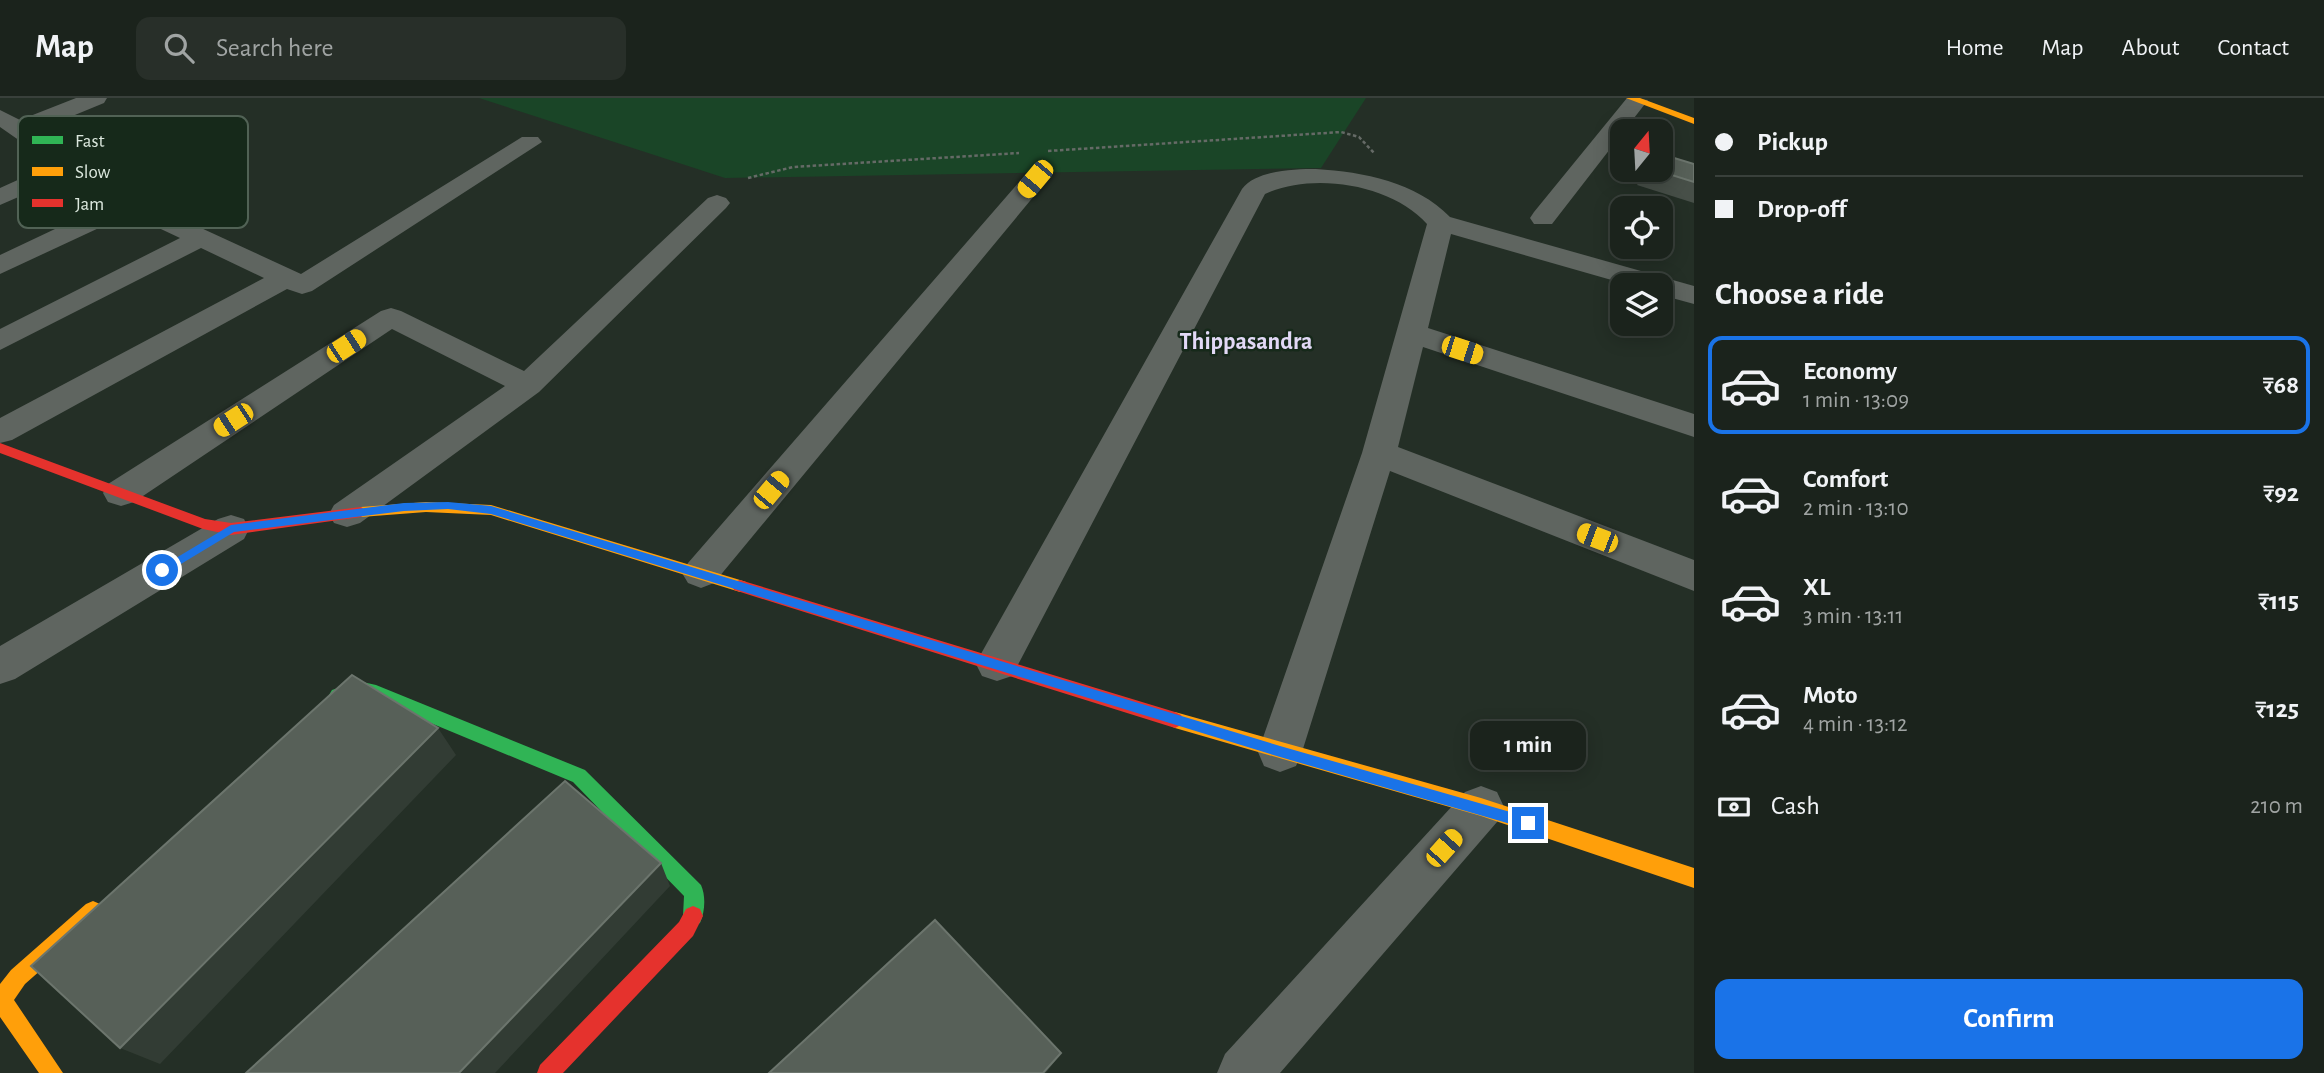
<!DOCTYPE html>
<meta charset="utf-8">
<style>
:root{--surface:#1b231c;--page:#282f29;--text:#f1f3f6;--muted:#a0a4a3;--line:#39403b;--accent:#1a73e8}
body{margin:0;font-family:"Alegreya Sans",sans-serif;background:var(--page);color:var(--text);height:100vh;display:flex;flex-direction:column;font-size:26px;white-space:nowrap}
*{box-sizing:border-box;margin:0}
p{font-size:23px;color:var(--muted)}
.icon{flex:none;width:38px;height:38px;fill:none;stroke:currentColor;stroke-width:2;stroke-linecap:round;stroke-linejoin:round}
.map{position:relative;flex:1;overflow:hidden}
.drawer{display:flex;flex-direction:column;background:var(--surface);width:630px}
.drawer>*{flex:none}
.banner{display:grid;align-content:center;height:154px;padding:0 21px;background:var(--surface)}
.needle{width:46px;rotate:18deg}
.tools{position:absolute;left:1610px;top:21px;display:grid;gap:14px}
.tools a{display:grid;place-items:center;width:63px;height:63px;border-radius:14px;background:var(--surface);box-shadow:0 4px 18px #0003,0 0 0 2px var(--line);font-size:35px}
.end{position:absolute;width:32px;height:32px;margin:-16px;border:9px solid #1a73e8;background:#fff;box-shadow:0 0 0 4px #fff}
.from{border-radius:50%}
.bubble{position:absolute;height:49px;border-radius:14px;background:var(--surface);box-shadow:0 4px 18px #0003,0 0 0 2px var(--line);font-size:23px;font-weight:700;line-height:49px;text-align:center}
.car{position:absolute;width:21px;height:42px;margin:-21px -10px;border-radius:9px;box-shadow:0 0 5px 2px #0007;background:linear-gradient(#f5c518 24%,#345 0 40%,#f5c518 0 76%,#345 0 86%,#f5c518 0)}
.banner b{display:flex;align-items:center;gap:24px;height:66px;font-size:26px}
.banner b+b{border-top:2px solid var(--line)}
.banner i{width:18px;height:18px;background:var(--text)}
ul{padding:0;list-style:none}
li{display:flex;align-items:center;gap:21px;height:98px;margin:0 14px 10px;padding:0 7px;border:4px solid transparent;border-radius:14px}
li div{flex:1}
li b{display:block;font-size:26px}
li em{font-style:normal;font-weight:700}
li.selected{border-color:var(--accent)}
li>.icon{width:63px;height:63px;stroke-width:1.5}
h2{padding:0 21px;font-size:32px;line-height:84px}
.pay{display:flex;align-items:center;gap:18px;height:77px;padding:0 21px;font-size:26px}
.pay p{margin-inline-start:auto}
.button{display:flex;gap:14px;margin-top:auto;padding:14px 21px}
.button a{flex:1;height:80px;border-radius:14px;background:var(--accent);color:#fff;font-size:28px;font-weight:700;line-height:80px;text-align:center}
header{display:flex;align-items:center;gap:42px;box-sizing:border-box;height:98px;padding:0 35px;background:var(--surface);border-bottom:2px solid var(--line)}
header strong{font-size:33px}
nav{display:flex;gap:38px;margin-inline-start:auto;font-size:24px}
.search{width:490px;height:63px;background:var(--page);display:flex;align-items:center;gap:18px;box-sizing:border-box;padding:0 24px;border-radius:14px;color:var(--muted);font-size:26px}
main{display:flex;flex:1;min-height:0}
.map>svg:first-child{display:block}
.green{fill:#1a4527}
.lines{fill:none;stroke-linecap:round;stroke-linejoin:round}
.path{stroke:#656a66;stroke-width:2.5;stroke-dasharray:3.5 2.5;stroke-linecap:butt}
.street{fill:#5f6560;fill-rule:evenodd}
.fast{fill:#30b455;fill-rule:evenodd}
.slow{fill:#ff9f0a;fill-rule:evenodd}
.jam{fill:#e5322d;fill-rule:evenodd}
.wall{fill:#474f48}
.shaded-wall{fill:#323c34}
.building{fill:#576058;stroke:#6c756d;stroke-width:2}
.route{fill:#1a73e8}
.labels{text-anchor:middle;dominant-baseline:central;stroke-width:5;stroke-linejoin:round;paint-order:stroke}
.far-quarter-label{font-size:24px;font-weight:bold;fill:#e2d9f6;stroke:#16291a}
.key{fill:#16291a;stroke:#516255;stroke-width:2}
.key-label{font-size:19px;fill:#dce8de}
</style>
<header>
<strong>Map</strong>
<div class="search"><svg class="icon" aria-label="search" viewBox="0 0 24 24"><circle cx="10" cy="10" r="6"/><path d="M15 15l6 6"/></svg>Search here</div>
<nav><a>Home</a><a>Map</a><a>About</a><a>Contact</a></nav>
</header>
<main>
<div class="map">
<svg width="1694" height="975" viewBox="0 0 1694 975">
<rect width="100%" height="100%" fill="#242f26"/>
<path class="green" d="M479,0H1366L1321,70L725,80Z"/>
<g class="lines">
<path class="path" d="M1048,53L1341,34L1359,39L1374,55
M748,80L793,69L1019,55"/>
<path class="street" d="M76,0H107L104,5L36,33L138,101L301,176L522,39H538L542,44L312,193L302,196L287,191L12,342L0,345V320L264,180L201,150L0,252V231L180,140L129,116L0,176V157L110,105L69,77L0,107V90L53,66L0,29V12L20,22Z
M1627,0L1648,2L1552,126H1534L1530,120L1534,114Z
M1316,71C1364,74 1416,84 1450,119L1694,188V206L1661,197V187H1629L1451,136L1428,230L1694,316V339L1423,249L1398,349L1694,462V493L1390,373L1302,654L1296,668L1280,674L1264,668L1258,654L1362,355L1427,126C1391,86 1313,74 1265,96L1012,578L997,583L982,578L976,566L982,554L1242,91C1256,72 1294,71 1316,71Z
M1035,74L1044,76L1047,81L1044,86L714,485L701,490L688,485L682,475L688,465L1026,76Z
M717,97L726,100L730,105L726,110L539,294L360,425L347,429L334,425L329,416L334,407L505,288L392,231L134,404L121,408L108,404L103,395L108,386L381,213L391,210L401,213L524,273L708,100Z
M231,417L244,421L249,431L244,441L15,581L0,586V548L218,421Z
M1481,688L1497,694L1504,709L1497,724L1280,975H1217L1225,956L1465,694Z"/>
<path class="fast" d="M358,583L376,587L585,672L701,787C706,798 705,814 700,825L693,828L686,825L683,818L684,798L573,684L368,599C354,597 343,606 332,602L329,597L332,592Z"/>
<path class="slow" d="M1626,0H1640L1694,20V26Z
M426,404L491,407L740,482L746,484L748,488L746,492L740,494L491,417L426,414L361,419L354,414L361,409Z
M1175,614L1481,700L1694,770V790L1481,718L1175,630L1169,627L1166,622L1169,617Z
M93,803L100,806L103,813L100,820L25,886L14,902L63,975H39L0,919V886L11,872L86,806Z"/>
<path class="jam" d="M0,345L205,421L231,425L361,409L368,414L361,419L231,437L203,431L0,355Z
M740,482L1175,614L1181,617L1184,622L1181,627L1175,630L734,492L732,488L734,484Z
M693,808L700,811L703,818L693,838L563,975H537L540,967L679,824L686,811Z"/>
</g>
<path class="wall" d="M1694,66V105L1637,87L1647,72H1661Z"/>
<path class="shaded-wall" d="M438,630L456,657L160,966L120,950Z
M661,765L670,788L495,975H459Z
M1061,955L1046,975H1043Z"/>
<path class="building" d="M1661,56L1694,66V84L1656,72H1661Z
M352,577L438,630L120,950L31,868Z
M565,683L661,765L459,975H246Z
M935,822L1061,955L1043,975H769Z"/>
<path class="route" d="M448,404L491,408L1280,648L1528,719L1535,725L1528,731L1280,659L491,416L448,411L404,413L234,434L166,475L156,472L231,427L404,405Z"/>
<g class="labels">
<g class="far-quarter-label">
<text x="1246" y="244">Thippasandra</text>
</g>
</g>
<rect x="18" y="18" width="230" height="112" rx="10" class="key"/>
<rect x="32" y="38" width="31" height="8" fill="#30b455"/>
<rect x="32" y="69" width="31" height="9" fill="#ff9f0a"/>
<rect x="32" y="101" width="31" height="8" fill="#e5322d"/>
<g class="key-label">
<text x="75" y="49">Fast</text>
<text x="75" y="80">Slow</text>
<text x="75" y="112">Jam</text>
</g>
</svg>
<div class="tools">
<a><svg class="needle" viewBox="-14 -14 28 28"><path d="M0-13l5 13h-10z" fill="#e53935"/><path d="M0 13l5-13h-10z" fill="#a0a4a3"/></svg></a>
<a><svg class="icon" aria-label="locate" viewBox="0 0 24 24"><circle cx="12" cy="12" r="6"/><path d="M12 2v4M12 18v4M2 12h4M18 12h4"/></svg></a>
<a><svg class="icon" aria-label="layers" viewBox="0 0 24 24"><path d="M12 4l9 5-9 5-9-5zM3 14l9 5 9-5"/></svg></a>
</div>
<i class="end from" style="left:162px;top:472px"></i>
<i class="end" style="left:1528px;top:725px"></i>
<div class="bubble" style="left:1470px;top:623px;width:116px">1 min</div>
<i class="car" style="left:1035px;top:81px;rotate:220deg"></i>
<i class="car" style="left:346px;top:248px;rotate:57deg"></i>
<i class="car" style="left:1462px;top:252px;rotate:108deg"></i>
<i class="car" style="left:233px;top:322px;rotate:237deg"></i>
<i class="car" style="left:771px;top:392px;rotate:40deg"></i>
<i class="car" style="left:1597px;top:440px;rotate:291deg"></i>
<i class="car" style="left:1444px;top:750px;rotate:42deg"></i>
</div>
<section class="drawer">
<div class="banner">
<b><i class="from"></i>Pickup</b>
<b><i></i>Drop-off</b>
</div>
<h2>Choose a ride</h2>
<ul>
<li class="selected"><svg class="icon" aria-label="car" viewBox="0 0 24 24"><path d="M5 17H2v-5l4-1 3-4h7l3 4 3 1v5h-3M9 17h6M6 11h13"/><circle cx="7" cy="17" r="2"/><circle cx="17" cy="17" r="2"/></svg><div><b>Economy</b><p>1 min · 13:09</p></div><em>₹68</em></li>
<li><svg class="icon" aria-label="car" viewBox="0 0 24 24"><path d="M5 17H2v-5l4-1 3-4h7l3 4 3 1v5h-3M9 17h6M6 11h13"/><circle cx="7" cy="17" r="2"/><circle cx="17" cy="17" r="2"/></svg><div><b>Comfort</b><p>2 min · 13:10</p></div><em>₹92</em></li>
<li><svg class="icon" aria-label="car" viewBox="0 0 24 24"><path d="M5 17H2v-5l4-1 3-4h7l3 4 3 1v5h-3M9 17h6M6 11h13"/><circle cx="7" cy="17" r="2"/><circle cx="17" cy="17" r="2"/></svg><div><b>XL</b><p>3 min · 13:11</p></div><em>₹115</em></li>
<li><svg class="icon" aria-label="car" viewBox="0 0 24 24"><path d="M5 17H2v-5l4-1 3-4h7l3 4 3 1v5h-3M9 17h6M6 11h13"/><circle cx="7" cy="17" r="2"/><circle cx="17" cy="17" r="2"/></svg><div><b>Moto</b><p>4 min · 13:12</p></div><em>₹125</em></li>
</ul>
<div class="pay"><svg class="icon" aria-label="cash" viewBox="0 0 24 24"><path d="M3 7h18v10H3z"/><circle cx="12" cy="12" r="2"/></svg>Cash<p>210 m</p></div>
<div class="button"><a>Confirm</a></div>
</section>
</main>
